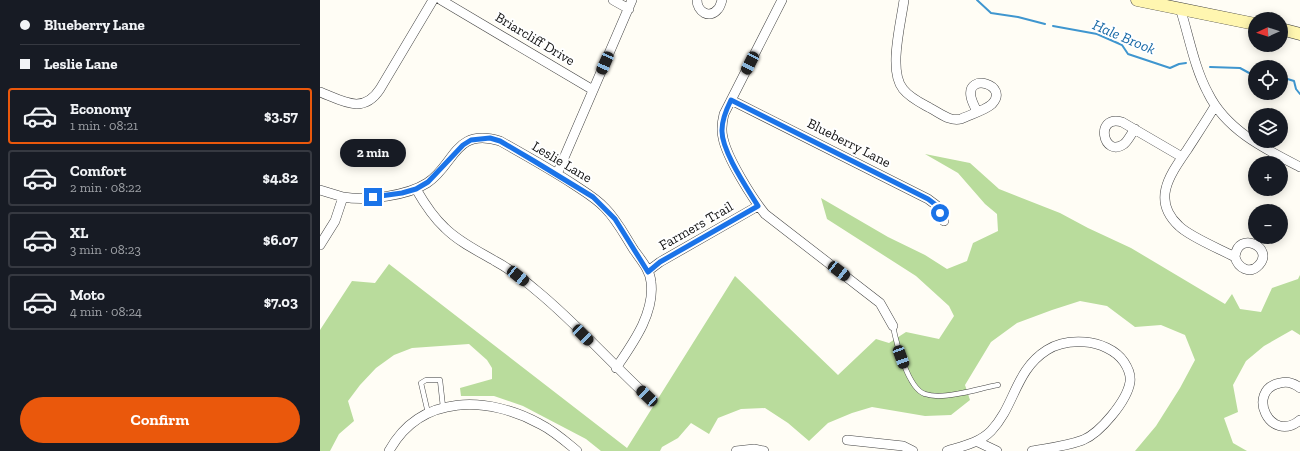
<!DOCTYPE html>
<meta charset="utf-8">
<style>
:root{--surface:#171b24;--page:#242831;--text:#f1f3f6;--muted:#9ea1a6;--line:#363941;--accent:#ea580c}
body{margin:0;font-family:"Zilla Slab",serif;background:var(--page);color:var(--text);height:100vh;display:flex;flex-direction:column;font-size:15px;white-space:nowrap}
*{box-sizing:border-box;margin:0}
p{font-size:13px;color:var(--muted)}
.icon{flex:none;width:22px;height:22px;fill:none;stroke:currentColor;stroke-width:2;stroke-linecap:round;stroke-linejoin:round}
.map{position:relative;flex:1;overflow:hidden}
.sheet{display:flex;flex-direction:column;background:var(--surface);width:320px}
.sheet>*{flex:none}
.guide{display:grid;align-content:center;height:88px;padding:0 20px;background:var(--surface)}
.needle{width:26px;rotate:266deg}
.controls{position:absolute;left:928px;top:12px;display:grid;gap:8px}
.controls a{display:grid;place-items:center;width:40px;height:40px;border-radius:50%;background:var(--surface);box-shadow:0 2px 10px #0003;font-size:20px}
.end{position:absolute;width:18px;height:18px;margin:-9px;border:5px solid #1a73e8;background:#fff;box-shadow:0 0 0 2px #fff}
.from{border-radius:50%}
.bubble{position:absolute;height:28px;border-radius:14px;background:var(--surface);box-shadow:0 2px 10px #0003;font-size:13px;font-weight:700;line-height:28px;text-align:center}
.car{position:absolute;width:12px;height:24px;margin:-12px -6px;border-radius:5px;box-shadow:0 0 3px 1px #0007;background:linear-gradient(#222 24%,#8ab4d8 0 40%,#222 0 76%,#8ab4d8 0 86%,#222 0)}
.guide b{display:flex;align-items:center;gap:14px;height:38px;font-size:15px}
.guide b+b{border-top:1px solid var(--line)}
.guide i{width:10px;height:10px;background:var(--text)}
ul{padding:0;list-style:none}
li{display:flex;align-items:center;gap:12px;height:56px;margin:0 8px 6px;padding:0 12px;border:2px solid var(--line);border-radius:4px}
li div{flex:1}
li b{display:block;font-size:15px}
li em{font-style:normal;font-weight:700}
li.active{border-color:var(--accent)}
li>.icon{width:36px;height:36px;stroke-width:1.5}
.button{display:flex;gap:8px;margin-top:auto;padding:8px 20px}
.button a{flex:1;height:46px;border-radius:24px;background:var(--accent);color:#fff;font-size:16px;font-weight:700;line-height:46px;text-align:center}
main{display:flex;flex:1;min-height:0}
.map>svg:first-child{display:block}
.forest{fill:#b9dc9c}
.lines{fill:none;stroke-linecap:round;stroke-linejoin:round}
.stream{stroke:#3f96cf;stroke-width:2}
.service-casing{stroke:#444;stroke-width:5.5}
.minor-casing{stroke:#444;stroke-width:10}
.secondary-casing{stroke:#333;stroke-width:13}
.service{stroke:#fff;stroke-width:4.5}
.minor{stroke:#fff;stroke-width:9}
.secondary{stroke:#fff6b0;stroke-width:12}
.route{stroke:#1a73e8;stroke-width:5}
.labels{text-anchor:middle;dominant-baseline:central;stroke-width:4;stroke-linejoin:round;paint-order:stroke}
.street-label{font-size:14px;fill:#111;stroke:#fff}
.water-label{font-size:15px;font-style:italic;fill:#1768a6;stroke:#fff}
</style>
<main>
<section class="sheet">
<div class="guide">
<b><i class="from"></i>Blueberry Lane</b>
<b><i></i>Leslie Lane</b>
</div>
<ul>
<li class="active"><svg class="icon" aria-label="car" viewBox="0 0 24 24"><path d="M5 17H2v-5l4-1 3-4h7l3 4 3 1v5h-3M9 17h6M6 11h13"/><circle cx="7" cy="17" r="2"/><circle cx="17" cy="17" r="2"/></svg><div><b>Economy</b><p>1 min · 08:21</p></div><em>$3.57</em></li>
<li><svg class="icon" aria-label="car" viewBox="0 0 24 24"><path d="M5 17H2v-5l4-1 3-4h7l3 4 3 1v5h-3M9 17h6M6 11h13"/><circle cx="7" cy="17" r="2"/><circle cx="17" cy="17" r="2"/></svg><div><b>Comfort</b><p>2 min · 08:22</p></div><em>$4.82</em></li>
<li><svg class="icon" aria-label="car" viewBox="0 0 24 24"><path d="M5 17H2v-5l4-1 3-4h7l3 4 3 1v5h-3M9 17h6M6 11h13"/><circle cx="7" cy="17" r="2"/><circle cx="17" cy="17" r="2"/></svg><div><b>XL</b><p>3 min · 08:23</p></div><em>$6.07</em></li>
<li><svg class="icon" aria-label="car" viewBox="0 0 24 24"><path d="M5 17H2v-5l4-1 3-4h7l3 4 3 1v5h-3M9 17h6M6 11h13"/><circle cx="7" cy="17" r="2"/><circle cx="17" cy="17" r="2"/></svg><div><b>Moto</b><p>4 min · 08:24</p></div><em>$7.03</em></li>
</ul>
<div class="button"><a>Confirm</a></div>
</section>
<div class="map">
<svg width="980" height="451" viewBox="0 0 980 451">
<rect width="100%" height="100%" fill="#fffdf5"/>
<path class="forest" d="M605,154L650,163L679,189L740,213L768,228L811,248L905,304L912,294L920,309L941,312L952,288L978,279L980,275V335L972,330L944,346L926,361L913,385L918,412L904,418L913,443L927,451H815L836,426L860,388L875,360L865,335L841,325L815,327L787,306L760,301L732,310L697,323L671,342L645,385L650,400L631,415L605,416L552,407L532,413L508,423L489,441L468,423L445,408L421,409L398,418L389,434L371,423L358,438L342,447L340,451H281L266,439L203,406L174,396H141L140,388L172,379V368L167,360L149,344L92,348L74,355L56,368L40,385L28,401L34,421L19,434L10,451H0V330L32,281L55,283L69,264L307,448L415,276L518,375L556,339L569,343L586,332L619,339L634,316L629,306L596,276L507,219L501,198L568,237L605,255L627,269L647,261L653,243L678,231L677,214L665,204L638,173Z"/>
<g class="lines">
<path class="stream" d="M657,0L671,13L698,17L725,24
M733,26L777,34L802,45L808,54L850,68L859,64L866,63
M890,67L920,68L931,74L935,75
M961,77L974,81L976,89L980,94"/>
<defs>
<path id="service" d="M573,326C576,342 588,389 605,394C616,398 631,395 642,393C654,391 666,387 678,385
M108,413L101,383L106,380H120L123,407"/>
<path id="minor" d="M121,0L273,90
M293,0L309,9
M377,0C377,11 389,20 398,9C400,7 401,3 402,0
M462,0L404,114C402,122 401,130 403,138C407,158 432,198 445,214L560,303L573,326
M584,0C581,23 568,71 583,89C590,98 601,103 610,108C620,113 630,122 641,119C649,115 666,110 672,104C690,85 646,72 651,97C652,102 655,107 657,112
M860,8C869,36 874,67 888,93C906,130 945,149 980,167
M0,92C23,101 43,115 60,89L113,0
M411,100L608,199L616,205L624,221
M895,106C886,121 876,136 867,150C850,175 831,200 859,226C870,237 900,249 915,257C918,268 930,275 939,265C955,248 918,229 915,257
M815,129C811,134 808,141 804,144C783,159 774,114 802,122L862,157
M237,174L312,0
M96,189C104,203 113,217 125,228C139,242 158,251 175,261C190,269 204,280 217,291C255,322 290,362 327,396
M0,190L23,197L15,221L0,245
M23,197C46,201 87,196 107,183C135,165 134,127 180,141C205,155 230,169 253,184C265,192 276,198 285,208C297,220 305,236 314,250C321,260 330,270 331,282C335,313 313,343 296,368
M328,271L340,262L438,206
M980,388C974,383 967,381 960,383C925,390 950,445 980,420
M527,440L583,446L593,451
M658,442L677,451
M69,451C101,393 169,396 220,424C234,431 245,441 257,451
M416,451L434,449L444,451
M627,451C643,446 659,443 671,431C695,406 695,370 727,350C738,343 752,341 765,342C779,343 796,350 804,362C808,368 811,375 810,382C807,401 780,433 763,440C747,446 729,448 712,451"/>
<path id="secondary" d="M817,0L935,24
M961,29L980,34"/>
</defs>
<use href="#service" class="service-casing"/>
<use href="#minor" class="minor-casing"/>
<use href="#secondary" class="secondary-casing"/>
<use href="#service" class="service"/>
<use href="#minor" class="minor"/>
<use href="#secondary" class="secondary"/>
</g>
<g class="lines">
<path class="route" d="M53,197L82,193L96,189L108,182L143,145L151,140L170,138L180,141L214,161L273,197L295,219L328,272L340,262L438,206C427,188 401,150 402,130C402,119 406,110 411,100L608,199L616,205L620,213"/>
</g>
<g class="labels">
<g class="street-label">
<text transform="translate(215 39) rotate(31)">Briarcliff Drive</text>
<text transform="translate(529 143) rotate(27)">Blueberry Lane</text>
<text transform="translate(242 162) rotate(31)">Leslie Lane</text>
<text transform="translate(376 226) rotate(-30)">Farmers Trail</text>
</g>
<g class="water-label">
<text transform="translate(804 37) rotate(23)">Hale Brook</text>
</g>
</g>
</svg>
<div class="controls">
<a><svg class="needle" viewBox="-14 -14 28 28"><path d="M0-13l5 13h-10z" fill="#e53935"/><path d="M0 13l5-13h-10z" fill="#9ea1a6"/></svg></a>
<a><svg class="icon" aria-label="locate" viewBox="0 0 24 24"><circle cx="12" cy="12" r="6"/><path d="M12 2v4M12 18v4M2 12h4M18 12h4"/></svg></a>
<a><svg class="icon" aria-label="layers" viewBox="0 0 24 24"><path d="M12 4l9 5-9 5-9-5zM3 14l9 5 9-5"/></svg></a>
<a>+</a>
<a>−</a>
</div>
<i class="end from" style="left:620px;top:213px"></i>
<i class="end" style="left:53px;top:197px"></i>
<div class="bubble" style="left:20px;top:139px;width:66px">2 min</div>
<i class="car" style="left:285px;top:63px;rotate:204deg"></i>
<i class="car" style="left:430px;top:63px;rotate:207deg"></i>
<i class="car" style="left:519px;top:271px;rotate:128deg"></i>
<i class="car" style="left:198px;top:276px;rotate:129deg"></i>
<i class="car" style="left:263px;top:335px;rotate:135deg"></i>
<i class="car" style="left:581px;top:357px;rotate:160deg"></i>
<i class="car" style="left:327px;top:396px;rotate:313deg"></i>
</div>
</main>
